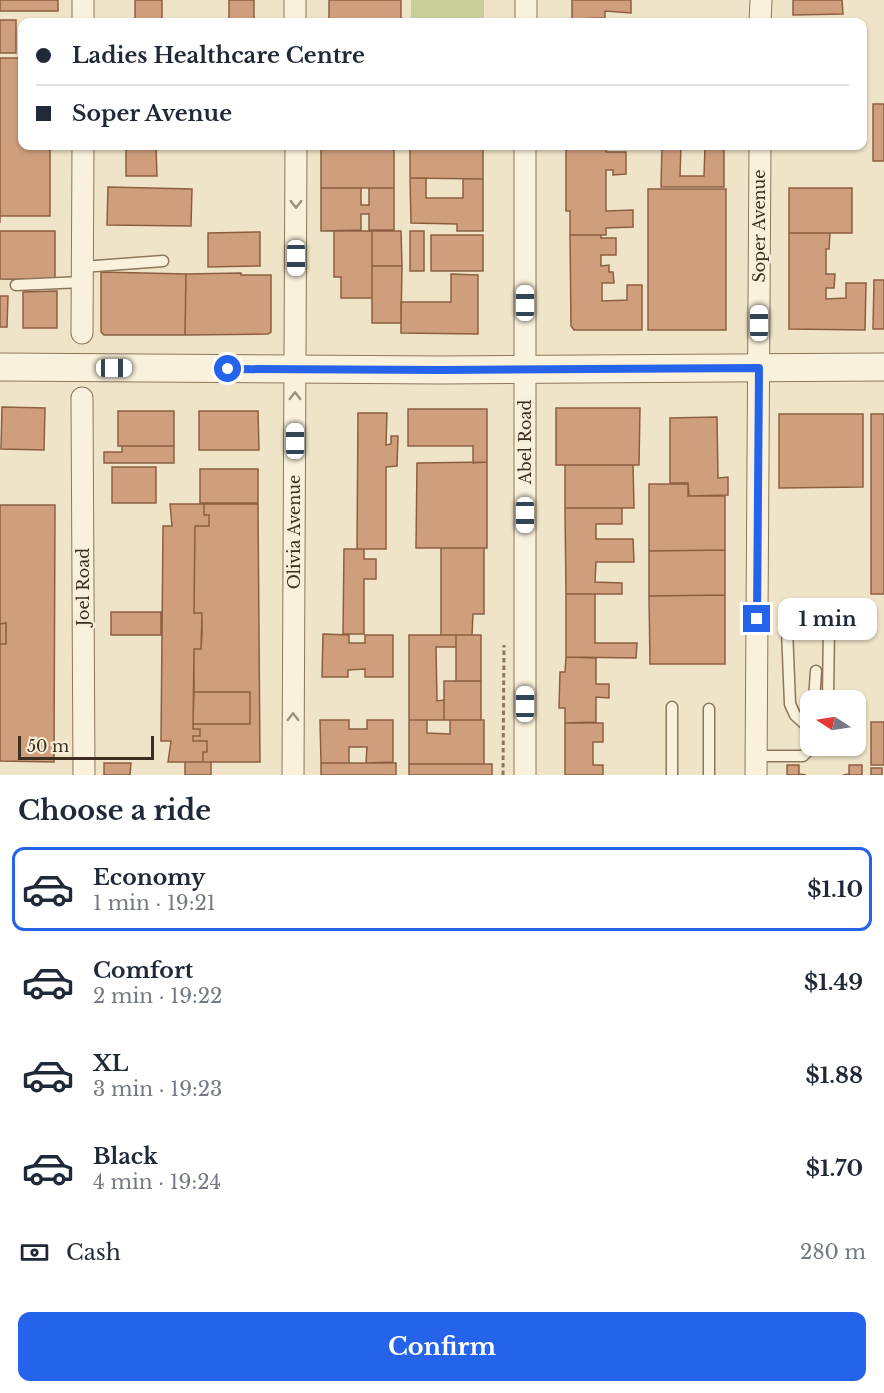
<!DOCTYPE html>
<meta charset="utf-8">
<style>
:root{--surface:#fff;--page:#f6f6f7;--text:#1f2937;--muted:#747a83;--line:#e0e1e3;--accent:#2563eb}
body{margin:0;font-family:"Libre Baskerville",serif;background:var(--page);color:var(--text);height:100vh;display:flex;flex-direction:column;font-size:22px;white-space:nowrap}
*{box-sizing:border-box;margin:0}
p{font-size:20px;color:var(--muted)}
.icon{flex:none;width:33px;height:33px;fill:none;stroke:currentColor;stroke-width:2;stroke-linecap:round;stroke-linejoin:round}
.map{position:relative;height:775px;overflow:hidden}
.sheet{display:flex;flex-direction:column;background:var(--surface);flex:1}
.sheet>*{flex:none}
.guide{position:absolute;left:18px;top:18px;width:849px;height:132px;border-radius:12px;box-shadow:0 2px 4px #0004;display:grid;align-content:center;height:132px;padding:0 18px;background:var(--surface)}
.needle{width:39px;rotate:282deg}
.buttons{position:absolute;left:800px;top:690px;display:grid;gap:12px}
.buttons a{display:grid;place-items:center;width:66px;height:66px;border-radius:12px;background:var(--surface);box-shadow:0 2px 4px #0004;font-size:30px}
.scale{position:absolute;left:18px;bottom:15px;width:136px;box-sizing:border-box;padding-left:6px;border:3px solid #3d2e20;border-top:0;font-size:16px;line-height:21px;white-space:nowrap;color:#3d2e20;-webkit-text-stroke:4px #f7eed8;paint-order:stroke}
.end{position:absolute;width:27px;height:27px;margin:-14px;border:8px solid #2563eb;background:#fff;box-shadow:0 0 0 3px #fff}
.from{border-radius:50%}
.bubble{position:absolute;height:42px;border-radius:12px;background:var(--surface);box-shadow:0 2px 4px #0004;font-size:20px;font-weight:800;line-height:42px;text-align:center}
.car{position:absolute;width:18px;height:36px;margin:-18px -9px;border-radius:8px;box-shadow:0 0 4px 2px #0007;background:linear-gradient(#fff 24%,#345 0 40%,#fff 0 76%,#345 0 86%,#fff 0)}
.guide b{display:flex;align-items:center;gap:21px;height:57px;font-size:22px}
.guide b+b{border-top:2px solid var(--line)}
.guide i{width:15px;height:15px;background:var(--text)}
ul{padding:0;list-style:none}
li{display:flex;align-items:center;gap:18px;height:84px;margin:0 12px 9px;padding:0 6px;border:3px solid transparent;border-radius:12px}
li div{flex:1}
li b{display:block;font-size:22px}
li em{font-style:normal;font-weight:800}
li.active{border-color:var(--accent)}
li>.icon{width:54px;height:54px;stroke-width:1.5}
h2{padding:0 18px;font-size:27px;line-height:72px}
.pay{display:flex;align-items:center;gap:15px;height:66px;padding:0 18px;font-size:22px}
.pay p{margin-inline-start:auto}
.primary-button{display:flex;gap:12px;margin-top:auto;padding:12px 18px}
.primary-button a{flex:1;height:69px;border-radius:12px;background:var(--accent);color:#fff;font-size:24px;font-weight:800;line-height:69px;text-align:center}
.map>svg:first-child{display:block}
.green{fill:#c9cf9b}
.building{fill:#cf9f7d;stroke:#8d5f41;stroke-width:1.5}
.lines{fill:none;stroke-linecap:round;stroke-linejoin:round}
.service-casing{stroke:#8d765c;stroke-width:13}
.minor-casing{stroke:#8d765c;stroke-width:23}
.tertiary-casing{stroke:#8d765c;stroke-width:29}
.path{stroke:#8d765c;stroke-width:3;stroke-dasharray:4.5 3;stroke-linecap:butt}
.service{stroke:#faf1dc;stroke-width:10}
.minor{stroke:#faf1dc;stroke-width:21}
.tertiary{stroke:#faf1dc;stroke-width:27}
.oneway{stroke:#9c907e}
.route{stroke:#2563eb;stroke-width:8}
.labels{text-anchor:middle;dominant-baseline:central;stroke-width:4.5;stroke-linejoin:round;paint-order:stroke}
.street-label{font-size:16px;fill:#3d2e20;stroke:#f7eed8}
</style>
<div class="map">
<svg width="884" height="775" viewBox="0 0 884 775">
<rect width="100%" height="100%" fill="#f0e4c8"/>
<path class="green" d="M411,0H484V22H411Z"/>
<path class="building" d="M0,0H58V11H0Z
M135,0H162V22H135Z
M229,0H254V22H229Z
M329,0H401V22H329Z
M572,0H631V13L605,11V18L572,19Z
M793,0H842L843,14L793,15Z
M572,19H615V22H572Z
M0,20H16V53H0Z
M32,20H56V22H32Z
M0,58H22V146H50V216H0V223Z
M873,104H884V161H873Z
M321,146H394V188H321Z
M410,146H483V179L410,178Z
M566,146H606V152H626V174L613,175V170H606V211L633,210V227L606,228V235H570V211H566Z
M662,146H681L680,176H704L705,146H724V187H661Z
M791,146H853V147H791Z
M126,147H156L157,176H126Z
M410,178H426V198H463V179H483V231H457V224L411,223Z
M108,187L192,189L191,226L107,225Z
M321,188H361V205H369V188H394V230H369V214H361V230L321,231Z
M789,188H852V233H789Z
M648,189H726V330H648Z
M0,231H55V280L0,279Z
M334,231H372V298H341V277H334Z
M372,231H401L402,266H372Z
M410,231H424V271H410Z
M260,232V266L208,267V233Z
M789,233H830L829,249H826V274H835L834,288H826V299L846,298V283H866L865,330L789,329Z
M431,235H483V271H431Z
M570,235H601V238H616V255H601V266L609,265V272H613L614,283H602V301L627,300V285H642V330H574L571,326Z
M372,266H402L401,323H372Z
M101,272L186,274L185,335H104L101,332Z
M241,273V275H271V332L268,334L185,335L186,274Z
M451,274L478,275V334L401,333V302H451Z
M874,280H884V329H873Z
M57,291V328H23V292Z
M0,296H8L7,327H0Z
M2,407L45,408L44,450L1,449Z
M556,408H640L639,465H556Z
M408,409H487V462L473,463V446H408Z
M118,411H174V446H118Z
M199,411H258L259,450H199Z
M358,413H387L386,445L391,444V436H398L397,466L386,467V549H357Z
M779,414H863V487L779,488Z
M871,414H884V594H871Z
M717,417L718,478L728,477V495L689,496L688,483H670V418Z
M122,446H174V463H104V452H122Z
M487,462V548H416L417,463Z
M565,465H633L634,508H565Z
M112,467H156V503H112Z
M200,469H258V503H200Z
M649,484H688V496H725V550L649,551Z
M170,504H204V515H209V526H195L194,613H202V634L201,649H194L193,729H200V736H193V741H207V752H203V762H168L171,741H161L163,526H172Z
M204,504H258L260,762H203V752H207V741H193V736H200V729H193V724H250V692H194V649H201L202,613H194L195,526H209V515H204Z
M0,505H55L54,762L0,761V644H6V623L0,624Z
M565,508H622V524H596V539H633L634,562H596L595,582L622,583V594H566Z
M441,548H484V614H473L472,635H441Z
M344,549H364V559H376V579H364V634H343Z
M725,550V595L649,596V551Z
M566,594H595V643H637L636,658L566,657Z
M725,595V664H650L649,596Z
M111,612H161V635H111Z
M6,623V644H0V624Z
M323,634L349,635V643H365V635H393V677H365V669L348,670V677H322Z
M409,635H456V647H436L437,701L444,700V720H409Z
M456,635H481V681H456Z
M566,657L596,658V684H609V698L596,697V722L565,723V708H559L560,672H565Z
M444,681H481V720H444Z
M194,692H250V724H193Z
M320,720H349V729H367V720H393V762L366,763L367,747H349V763H321Z
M409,720H427V733L450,734V720H484V764H409Z
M871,722H884V765H871Z
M565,723H603V742H593V765H603V775H565Z
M185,762H211V775H185Z
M104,763H131L130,775H104Z
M321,763H396V775H321Z
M409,764H492V775H409Z
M787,765H799V774L806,775H787Z
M849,765H862V775H843L849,774Z
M871,768H882V775H871Z"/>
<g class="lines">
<defs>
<path id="service" d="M82,267L163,261
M16,285L82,282
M814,700L816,671
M709,709V775
M810,729L795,715L790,704L787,629L790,623L820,621L829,624L828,700
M756,756H803L807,752L810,743
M672,775V707"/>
<path id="minor" d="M295,0V22
M83,22V0
M526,22V0
M760,22L761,0
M82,333L83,146
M82,398L84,775
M293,775L296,146
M525,775V146
M756,775L760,146"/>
<path id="tertiary" d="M0,367L441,370L884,367"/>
</defs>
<use href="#service" class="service-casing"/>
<use href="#minor" class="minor-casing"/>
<use href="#tertiary" class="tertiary-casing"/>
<path class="path" d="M503,775L504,645"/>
<use href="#service" class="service"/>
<use href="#minor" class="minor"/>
<use href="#tertiary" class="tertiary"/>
</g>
<defs><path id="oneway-chevron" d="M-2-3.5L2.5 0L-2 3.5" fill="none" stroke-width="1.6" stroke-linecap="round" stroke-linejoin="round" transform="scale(1.5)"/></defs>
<g class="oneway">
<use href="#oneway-chevron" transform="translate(296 204) rotate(90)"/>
<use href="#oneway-chevron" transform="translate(295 396) rotate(-90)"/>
<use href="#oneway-chevron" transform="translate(293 717) rotate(-90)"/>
</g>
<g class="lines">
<path class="route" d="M228,369L441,370L759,368L757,619"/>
</g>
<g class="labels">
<g class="street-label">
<text transform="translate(759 226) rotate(-90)">Soper Avenue</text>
<text transform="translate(525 442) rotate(-90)">Abel Road</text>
<text transform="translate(294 532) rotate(-90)">Olivia Avenue</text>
<text transform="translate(83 587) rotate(-90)">Joel Road</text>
</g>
</g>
</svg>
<div class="buttons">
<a><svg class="needle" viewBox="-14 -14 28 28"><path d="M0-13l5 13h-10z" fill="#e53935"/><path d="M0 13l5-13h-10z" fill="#747a83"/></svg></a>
</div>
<div class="scale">50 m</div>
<i class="end from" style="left:228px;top:369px"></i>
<i class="end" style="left:757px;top:619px"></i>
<div class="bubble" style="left:778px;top:598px;width:99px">1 min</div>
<i class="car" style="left:296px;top:258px;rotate:180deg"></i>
<i class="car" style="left:525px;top:303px;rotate:0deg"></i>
<i class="car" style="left:759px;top:323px;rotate:0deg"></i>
<i class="car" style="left:114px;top:368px;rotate:90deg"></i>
<i class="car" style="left:295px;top:441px;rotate:0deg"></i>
<i class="car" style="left:525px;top:515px;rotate:180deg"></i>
<i class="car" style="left:525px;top:704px;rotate:0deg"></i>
<div class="guide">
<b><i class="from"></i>Ladies Healthcare Centre</b>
<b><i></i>Soper Avenue</b>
</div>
</div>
<section class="sheet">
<h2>Choose a ride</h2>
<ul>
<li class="active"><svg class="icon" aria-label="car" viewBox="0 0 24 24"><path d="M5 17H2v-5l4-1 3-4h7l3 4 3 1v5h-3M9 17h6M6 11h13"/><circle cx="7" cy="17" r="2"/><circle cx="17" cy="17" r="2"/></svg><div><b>Economy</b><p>1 min · 19:21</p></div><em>$1.10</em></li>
<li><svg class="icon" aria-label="car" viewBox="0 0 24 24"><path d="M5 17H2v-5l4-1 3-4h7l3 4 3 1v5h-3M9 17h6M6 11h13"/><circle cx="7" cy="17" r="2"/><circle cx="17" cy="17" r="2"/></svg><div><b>Comfort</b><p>2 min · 19:22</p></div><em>$1.49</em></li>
<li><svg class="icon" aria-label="car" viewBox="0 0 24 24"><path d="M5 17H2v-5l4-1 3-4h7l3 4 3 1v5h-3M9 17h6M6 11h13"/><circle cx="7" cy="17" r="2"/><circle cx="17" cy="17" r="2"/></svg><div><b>XL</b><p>3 min · 19:23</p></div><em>$1.88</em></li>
<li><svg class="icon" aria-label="car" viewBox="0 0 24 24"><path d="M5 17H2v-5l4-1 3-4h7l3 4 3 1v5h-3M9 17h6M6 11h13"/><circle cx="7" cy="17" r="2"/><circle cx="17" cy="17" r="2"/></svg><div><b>Black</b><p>4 min · 19:24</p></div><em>$1.70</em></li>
</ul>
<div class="pay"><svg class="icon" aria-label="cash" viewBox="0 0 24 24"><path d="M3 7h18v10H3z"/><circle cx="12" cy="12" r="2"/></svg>Cash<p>280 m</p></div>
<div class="primary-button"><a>Confirm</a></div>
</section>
